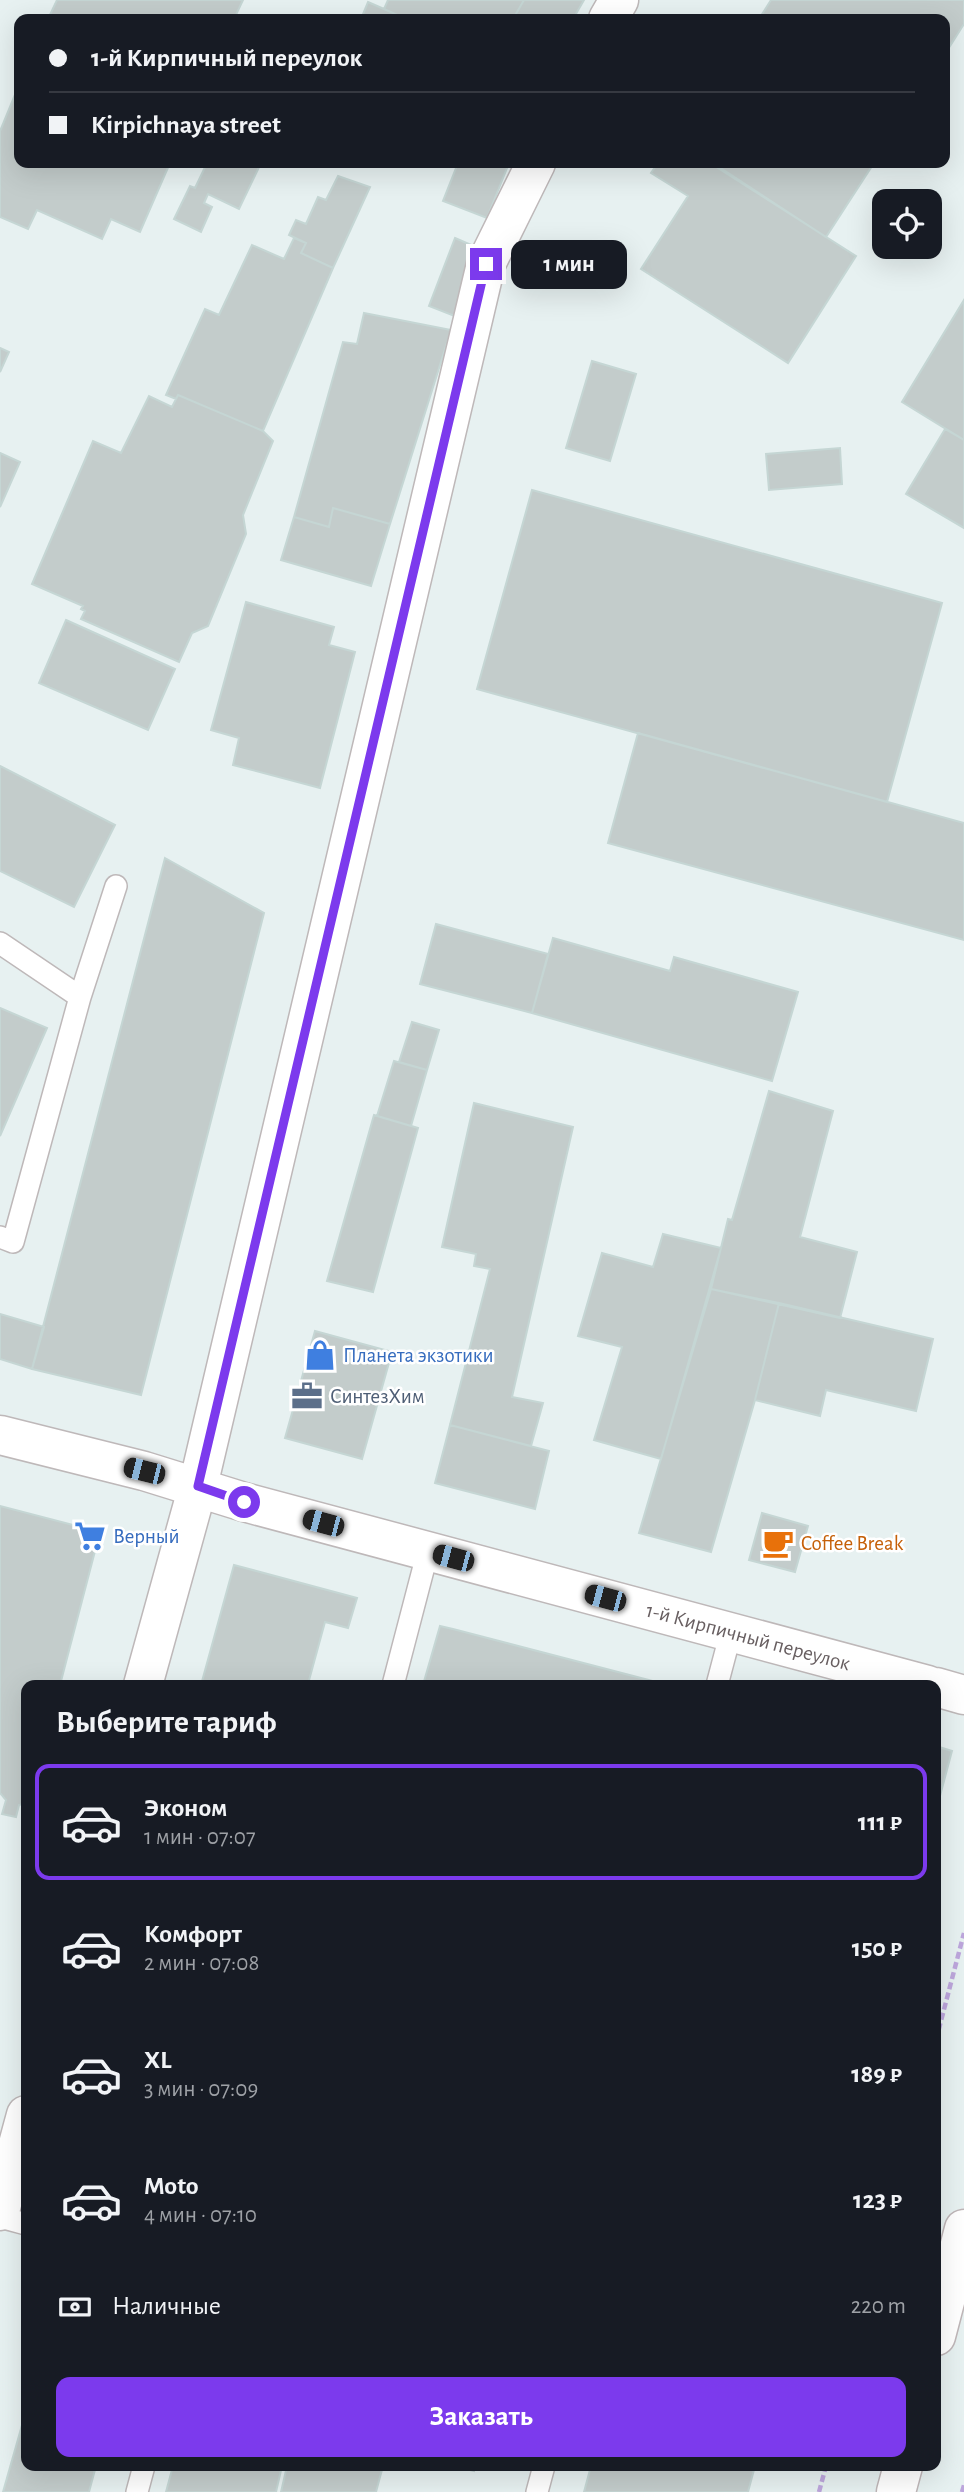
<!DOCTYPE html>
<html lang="ru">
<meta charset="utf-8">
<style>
:root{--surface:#171b24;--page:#242831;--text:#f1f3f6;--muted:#9ea1a6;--line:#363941;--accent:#7c3aed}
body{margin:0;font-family:"Alegreya Sans",sans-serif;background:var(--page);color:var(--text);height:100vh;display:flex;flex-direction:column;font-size:26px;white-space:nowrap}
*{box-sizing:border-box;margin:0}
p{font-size:23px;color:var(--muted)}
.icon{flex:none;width:38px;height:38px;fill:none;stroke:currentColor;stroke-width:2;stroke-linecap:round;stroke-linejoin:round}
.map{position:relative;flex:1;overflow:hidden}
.details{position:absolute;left:21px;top:1680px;width:920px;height:791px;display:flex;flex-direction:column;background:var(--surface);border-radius:14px;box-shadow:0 7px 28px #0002}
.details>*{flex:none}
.hud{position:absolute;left:14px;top:14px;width:936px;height:154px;border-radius:14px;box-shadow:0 7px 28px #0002;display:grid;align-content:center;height:154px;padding:0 35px;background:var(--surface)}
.buttons{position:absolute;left:872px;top:189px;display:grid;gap:14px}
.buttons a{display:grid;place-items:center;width:70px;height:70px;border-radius:14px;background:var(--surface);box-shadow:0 7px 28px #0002;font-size:35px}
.end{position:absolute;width:32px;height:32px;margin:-16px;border:9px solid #7c3aed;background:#fff;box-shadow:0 0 0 4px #fff}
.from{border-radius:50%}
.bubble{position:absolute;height:49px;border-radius:14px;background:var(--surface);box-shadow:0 7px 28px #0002;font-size:23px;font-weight:600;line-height:49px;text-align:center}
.car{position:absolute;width:21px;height:42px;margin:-21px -10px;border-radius:9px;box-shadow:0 0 5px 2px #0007;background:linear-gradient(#222 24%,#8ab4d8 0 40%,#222 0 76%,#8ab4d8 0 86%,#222 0)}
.hud b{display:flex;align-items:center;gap:24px;height:66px;font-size:26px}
.hud b+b{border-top:2px solid var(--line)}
.hud i{width:18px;height:18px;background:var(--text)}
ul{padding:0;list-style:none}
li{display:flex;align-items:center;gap:21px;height:116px;margin:0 14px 10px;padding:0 21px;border:4px solid transparent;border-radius:14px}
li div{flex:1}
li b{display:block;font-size:26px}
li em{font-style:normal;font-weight:600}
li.on{border-color:var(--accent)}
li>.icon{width:63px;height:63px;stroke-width:1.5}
h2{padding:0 35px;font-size:32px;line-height:84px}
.pay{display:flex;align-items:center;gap:18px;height:77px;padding:0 35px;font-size:26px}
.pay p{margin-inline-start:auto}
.button{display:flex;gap:14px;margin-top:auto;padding:14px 35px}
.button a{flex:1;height:80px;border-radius:14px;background:var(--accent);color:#fff;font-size:28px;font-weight:600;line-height:80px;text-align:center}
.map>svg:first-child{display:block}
.building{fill:#c3cccb;stroke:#c5d6d4;stroke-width:2}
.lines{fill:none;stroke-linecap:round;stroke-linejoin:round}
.lane-casing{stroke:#beb8b9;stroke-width:24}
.street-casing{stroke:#beb8b9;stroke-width:41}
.secondary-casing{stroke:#bfb6b8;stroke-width:41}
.path{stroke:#bda6dc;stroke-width:4.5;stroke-dasharray:7 3.5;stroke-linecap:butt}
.lane{stroke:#fff;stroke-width:21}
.street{stroke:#fff;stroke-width:38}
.secondary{stroke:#fff;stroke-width:38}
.route{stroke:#7c3aed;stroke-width:9}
.labels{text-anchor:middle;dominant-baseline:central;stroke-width:5;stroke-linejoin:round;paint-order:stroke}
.shop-label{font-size:21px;fill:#366cbe;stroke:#fff;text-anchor:start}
.service-label{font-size:21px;fill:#4e5e75;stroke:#fff;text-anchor:start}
.food-label{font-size:21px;fill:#c56008;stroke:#fff;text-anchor:start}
.street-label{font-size:21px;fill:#685f61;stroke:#fff}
</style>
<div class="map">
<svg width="964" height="2492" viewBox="0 0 964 2492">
<rect width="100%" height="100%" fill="#e7f1f1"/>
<path class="building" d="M57,0H243L234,19H48Z
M388,0H524L513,19H406L384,9Z
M524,0H584L573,19H513Z
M771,0H964V24L945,54V19H759Z
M368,2L384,9L406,19H361Z
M19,85V163H170L140,232L111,219L102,239L37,210L28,229L0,217V131Z
M207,163H261L239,209L208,194L204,203L212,207L201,232L174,219L190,186L195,188Z
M458,163H509L487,218L443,201Z
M658,163H710L856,256L788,363L641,269L688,196L651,173Z
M713,163H874L826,237Z
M338,176L370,187L333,268L301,253L306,243L289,235L296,220L306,224L318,197L326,200Z
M294,238L306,243L301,253L333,268L263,431L178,395L176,399L166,395L205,309L219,315L252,245L284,259Z
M455,238L483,250L457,317L429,306Z
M964,300V440L902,402Z
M364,313L451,330L390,524L333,508L329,527L294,517L343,342L357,344Z
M0,348L9,352L0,372Z
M592,361L636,374L610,461L566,448Z
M178,395L263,431L273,441L243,515L246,534L208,626L192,633L179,662L81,619L85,611L81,609L83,606L32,584L93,441L121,453L149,396L172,407Z
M945,429L964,440V528L906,494Z
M840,448L842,484L769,490L766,454Z
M0,453L20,462L0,507Z
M532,490L942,603L887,802L477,689Z
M333,508L390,524L371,586L281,560L294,517L329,527Z
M246,602L334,627L329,645L355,652L320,788L233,765L239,738L211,730Z
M66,620L175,669L148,730L39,683Z
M638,733L964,823V940L608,843Z
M638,733L964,823V940L608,843Z
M0,766L115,825L74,907L0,871Z
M165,858L264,913L141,1395L32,1369Z
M436,924L548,954L532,1013L420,984Z
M553,938L670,971L674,957L798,992L772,1081L532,1013Z
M0,1008L47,1028L0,1136Z
M0,1008L47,1028L0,1136Z
M412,1022L439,1030L427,1070L399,1062Z
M394,1061L427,1070L411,1126L377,1116Z
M769,1091L833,1111L800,1237L857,1252L840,1318L711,1289L728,1219L732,1220Z
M474,1103L573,1127L512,1397L543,1403L531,1446L450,1425L490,1269L474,1266L476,1254L442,1247Z
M374,1115L418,1128L373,1292L327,1281Z
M663,1234L721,1248L661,1459L594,1440L622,1347L578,1336L602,1253L653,1267Z
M711,1289L779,1303L755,1400L711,1552L639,1533Z
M779,1303L933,1339L916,1411L826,1390L820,1416L755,1400Z
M0,1314L44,1327L32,1369L0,1359Z
M315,1331L392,1352L362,1459L285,1438Z
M450,1425L549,1451L535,1509L435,1483Z
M0,1506L100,1532L60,1685H26V1803L19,1805L16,1817L2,1814L6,1800L0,1793Z
M762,1513L808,1526L795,1572L749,1560Z
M234,1565L357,1598L348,1628L325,1622L308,1684L311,1685H201Z
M440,1626L453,1629L660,1683L659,1685H423Z
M936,1746L952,1751L936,1811Z
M26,2411V2466H96L89,2492H3Z
M173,2466H282L276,2492H166Z
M287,2466H383L376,2492H281Z
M454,2466H475L474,2471Z
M591,2466H755L748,2492H584Z"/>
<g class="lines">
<defs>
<path id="lane" d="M0,943L80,997L13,1242L0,1237
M80,997L116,886
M393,1685L428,1551
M717,1685L731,1632
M0,2217L26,2224
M137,2492L144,2466
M537,2492L544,2466"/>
<path id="street" d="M608,19L619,0
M0,1435L144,1471L244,1502L928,1685
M143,1685L198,1486L486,264L536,163
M936,1687L964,1695
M0,2211L26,2115"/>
<path id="secondary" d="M936,2336L964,2229
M896,2492L903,2466"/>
</defs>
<use href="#lane" class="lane-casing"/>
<use href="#street" class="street-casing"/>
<use href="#secondary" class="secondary-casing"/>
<path class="path" d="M936,2040L964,1933
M819,2492L826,2466
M962,2492L964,2485"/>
<use href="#lane" class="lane"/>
<use href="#street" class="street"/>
<use href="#secondary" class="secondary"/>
</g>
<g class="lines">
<path class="route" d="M244,1502L198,1486L486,264"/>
</g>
<defs>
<symbol id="shop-bare" viewBox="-9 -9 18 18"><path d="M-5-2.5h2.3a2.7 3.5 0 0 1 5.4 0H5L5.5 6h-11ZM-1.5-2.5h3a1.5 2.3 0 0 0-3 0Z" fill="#3f7fe0" stroke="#fff" stroke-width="2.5" paint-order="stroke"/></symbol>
<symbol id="office-bare" viewBox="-9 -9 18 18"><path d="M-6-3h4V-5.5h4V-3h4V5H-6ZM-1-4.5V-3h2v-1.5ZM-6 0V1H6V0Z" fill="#5c6f8a" stroke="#fff" stroke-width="2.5" paint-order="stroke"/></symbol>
<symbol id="supermarket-bare" viewBox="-9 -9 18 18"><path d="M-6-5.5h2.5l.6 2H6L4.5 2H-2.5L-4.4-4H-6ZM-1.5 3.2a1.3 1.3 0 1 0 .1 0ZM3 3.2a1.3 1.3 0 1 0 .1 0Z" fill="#3f7fe0" stroke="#fff" stroke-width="2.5" paint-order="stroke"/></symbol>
<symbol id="cafe-bare" viewBox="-9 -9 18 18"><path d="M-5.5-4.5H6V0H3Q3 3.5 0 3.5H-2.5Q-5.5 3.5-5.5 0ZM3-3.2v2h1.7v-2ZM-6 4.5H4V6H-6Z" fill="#e8710a" stroke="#fff" stroke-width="2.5" paint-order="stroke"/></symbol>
</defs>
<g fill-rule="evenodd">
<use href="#shop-bare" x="298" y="1333" width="44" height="44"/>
<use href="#office-bare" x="285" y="1374" width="44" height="44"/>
<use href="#supermarket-bare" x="68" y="1514" width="44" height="44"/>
<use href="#cafe-bare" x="756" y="1521" width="44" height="44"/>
</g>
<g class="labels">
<g class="shop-label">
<text x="343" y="1355">Планета экзотики</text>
<text x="113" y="1536">Верный</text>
</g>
<g class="service-label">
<text x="330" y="1396">СинтезХим</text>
</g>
<g class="food-label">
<text x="801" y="1543">Coffee Break</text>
</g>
<g class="street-label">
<text transform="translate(748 1637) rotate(15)">1-й Кирпичный переулок</text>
</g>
</g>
</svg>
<div class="buttons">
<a><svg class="icon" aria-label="locate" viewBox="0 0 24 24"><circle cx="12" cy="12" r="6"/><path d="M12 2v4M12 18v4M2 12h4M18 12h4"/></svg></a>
</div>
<i class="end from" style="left:244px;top:1502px"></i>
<i class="end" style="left:486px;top:264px"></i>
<div class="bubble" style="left:511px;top:240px;width:116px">1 мин</div>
<i class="car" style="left:144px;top:1471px;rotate:284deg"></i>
<i class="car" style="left:323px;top:1523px;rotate:285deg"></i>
<i class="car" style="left:453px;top:1558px;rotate:285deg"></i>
<i class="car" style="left:605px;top:1598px;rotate:285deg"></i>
<div class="hud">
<b><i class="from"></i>1-й Кирпичный переулок</b>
<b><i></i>Kirpichnaya street</b>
</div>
<section class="details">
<h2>Выберите тариф</h2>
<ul>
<li class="on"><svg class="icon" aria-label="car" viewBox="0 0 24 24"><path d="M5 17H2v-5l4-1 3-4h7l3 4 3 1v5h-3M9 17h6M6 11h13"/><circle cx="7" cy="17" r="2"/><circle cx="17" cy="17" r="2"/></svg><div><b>Эконом</b><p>1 мин · 07:07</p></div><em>111 ₽</em></li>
<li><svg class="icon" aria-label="car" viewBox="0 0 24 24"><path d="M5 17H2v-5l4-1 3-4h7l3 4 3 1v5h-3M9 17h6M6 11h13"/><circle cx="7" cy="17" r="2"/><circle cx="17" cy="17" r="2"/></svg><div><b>Комфорт</b><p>2 мин · 07:08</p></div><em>150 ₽</em></li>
<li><svg class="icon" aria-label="car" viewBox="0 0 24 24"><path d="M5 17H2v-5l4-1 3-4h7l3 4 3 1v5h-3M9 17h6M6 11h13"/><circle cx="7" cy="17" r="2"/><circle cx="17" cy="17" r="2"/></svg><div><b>XL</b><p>3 мин · 07:09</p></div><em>189 ₽</em></li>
<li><svg class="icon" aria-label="car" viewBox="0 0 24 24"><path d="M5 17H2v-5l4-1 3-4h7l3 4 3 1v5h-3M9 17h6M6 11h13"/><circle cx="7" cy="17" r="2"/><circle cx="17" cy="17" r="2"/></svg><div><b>Moto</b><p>4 мин · 07:10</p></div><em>123 ₽</em></li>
</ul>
<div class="pay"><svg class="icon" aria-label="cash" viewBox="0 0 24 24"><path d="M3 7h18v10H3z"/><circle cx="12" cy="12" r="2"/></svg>Наличные<p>220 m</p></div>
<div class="button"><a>Заказать</a></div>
</section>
</div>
